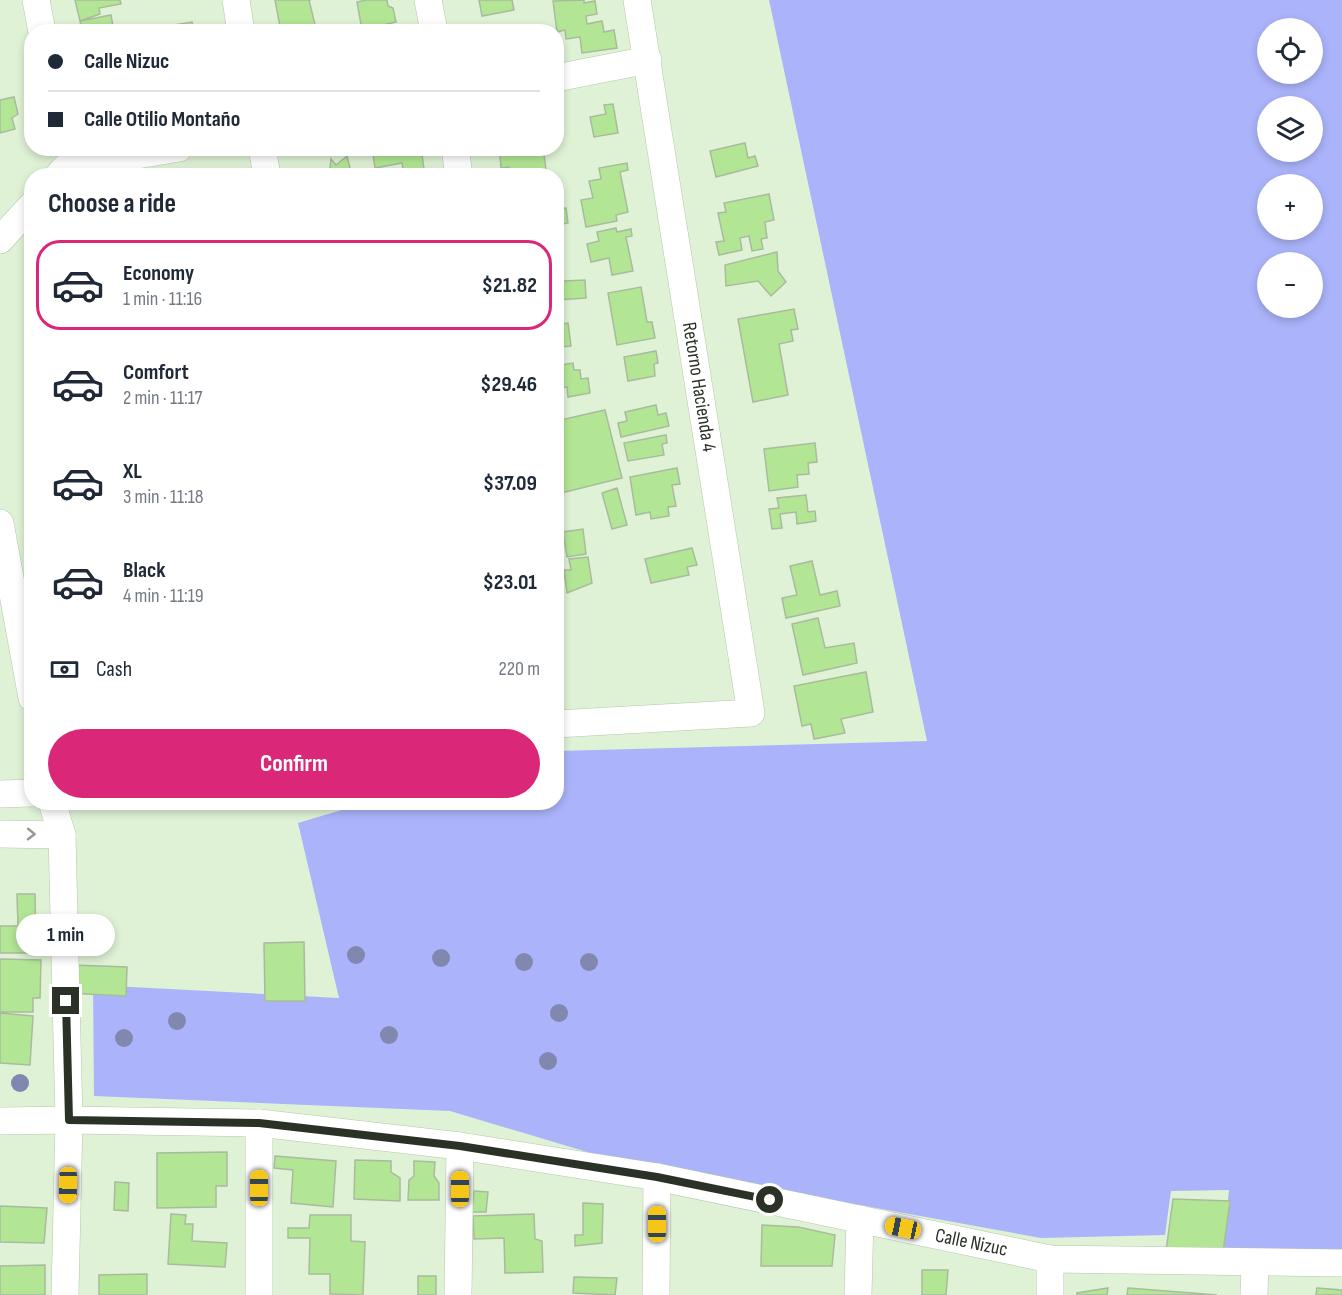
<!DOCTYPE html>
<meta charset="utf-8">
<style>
:root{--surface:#fff;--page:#f6f6f7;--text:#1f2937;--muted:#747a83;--line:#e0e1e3;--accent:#db2777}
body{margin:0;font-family:"Sofia Sans Condensed",sans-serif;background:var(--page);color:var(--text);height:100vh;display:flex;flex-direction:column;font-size:22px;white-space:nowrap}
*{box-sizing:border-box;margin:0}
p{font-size:20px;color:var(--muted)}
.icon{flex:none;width:33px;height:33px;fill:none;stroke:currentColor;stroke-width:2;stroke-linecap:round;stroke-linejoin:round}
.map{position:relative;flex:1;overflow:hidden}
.panel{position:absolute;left:24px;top:168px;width:540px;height:642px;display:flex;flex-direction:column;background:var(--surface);border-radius:24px;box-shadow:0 3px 9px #0003}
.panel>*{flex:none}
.guide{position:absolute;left:24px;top:24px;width:540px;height:132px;border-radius:24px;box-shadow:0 3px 9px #0003;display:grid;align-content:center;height:132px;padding:0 24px;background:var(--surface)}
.buttons{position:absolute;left:1257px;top:18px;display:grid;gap:12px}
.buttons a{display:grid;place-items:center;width:66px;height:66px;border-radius:50%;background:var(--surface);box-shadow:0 3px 9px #0003;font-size:30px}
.end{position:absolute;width:27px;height:27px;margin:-14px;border:8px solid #2a3126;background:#fff;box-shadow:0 0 0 3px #fff}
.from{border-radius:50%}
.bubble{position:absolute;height:42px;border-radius:21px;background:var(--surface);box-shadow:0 3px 9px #0003;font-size:20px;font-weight:700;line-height:42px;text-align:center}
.car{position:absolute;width:18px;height:36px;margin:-18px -9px;border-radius:8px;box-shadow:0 0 4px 2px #0007;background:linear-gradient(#f5c518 24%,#345 0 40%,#f5c518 0 76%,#345 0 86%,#f5c518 0)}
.guide b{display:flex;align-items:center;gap:21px;height:57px;font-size:22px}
.guide b+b{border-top:2px solid var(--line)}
.guide i{width:15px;height:15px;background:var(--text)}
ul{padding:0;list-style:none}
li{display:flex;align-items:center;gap:18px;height:90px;margin:0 12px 9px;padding:0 12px;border:3px solid transparent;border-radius:24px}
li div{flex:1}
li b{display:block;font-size:22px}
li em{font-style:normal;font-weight:700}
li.current{border-color:var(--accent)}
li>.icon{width:54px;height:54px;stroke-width:1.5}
h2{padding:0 24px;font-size:27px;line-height:72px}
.pay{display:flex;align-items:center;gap:15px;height:66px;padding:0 24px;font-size:22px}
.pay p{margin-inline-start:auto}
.action{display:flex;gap:12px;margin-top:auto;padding:12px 24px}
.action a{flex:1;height:69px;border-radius:36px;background:var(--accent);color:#fff;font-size:24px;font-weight:700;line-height:69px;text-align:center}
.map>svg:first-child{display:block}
.green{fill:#abb4fa;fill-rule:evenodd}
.building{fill:#b2e694;stroke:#a9bb9f;stroke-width:1.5}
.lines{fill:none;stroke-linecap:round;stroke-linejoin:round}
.street-casing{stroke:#b5c7ab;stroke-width:28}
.street{stroke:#fff;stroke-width:27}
.tree{fill:#8187af}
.oneway{stroke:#949892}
.route{stroke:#2a3126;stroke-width:8}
.labels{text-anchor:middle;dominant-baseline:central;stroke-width:4.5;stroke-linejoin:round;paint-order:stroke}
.street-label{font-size:20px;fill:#2a3126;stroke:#fff}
</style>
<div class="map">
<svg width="1342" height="1295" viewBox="0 0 1342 1295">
<rect width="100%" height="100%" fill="#dff2d5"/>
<path class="green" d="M769,0H1342V1250L1223,1252L1229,1190L1171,1191L1165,1235L1041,1238L617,1161L450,1111L94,1096L93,985L339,998L298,823L365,803L556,802L557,751L927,741ZM1268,28H1312V74H1268ZM1268,106H1312V152H1268ZM1268,184H1312V230H1268ZM1268,262H1312V308H1268Z"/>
<path class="building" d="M75,0H120L121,4L99,8L100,14L80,21Z
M275,0H311H309L316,29L305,32H281Z
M366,0H387L388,6L393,8L396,22L362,30L357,2Z
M479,0H512L514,10L482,16Z
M584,0V3L595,1L597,14L586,16L587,24L602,21L604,32L614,30L617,48L582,53L580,37L566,39L565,30L557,32L553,1Z
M111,15L114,32H82L80,21Z
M192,22L194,32H168L167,26Z
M396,25L397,32H363L362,30Z
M14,97L18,114L12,118L15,129L0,133V100Z
M613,104L618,133L594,137L590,117L606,114L604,105Z
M745,143L748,158L755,156L758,166L716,177L710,151Z
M372,148H421L425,176H404L402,163L375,168Z
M520,148H543L547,176H532L531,173L511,176L509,167L501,168L500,155L520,151Z
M347,156L352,176H329L331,159L336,165Z
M627,163L628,170L620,172L628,212L616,215L617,221L586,227L581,200L593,198L589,181L601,179L599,168Z
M769,194L774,220L765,222L767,238L761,239L763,249L752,251L749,236L740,238L742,250L719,255L716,242L724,241L718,213L726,212L724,203Z
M566,208L568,223L557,225L559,237H556V209Z
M616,228L617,232L631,229L632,236L626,237L633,271L612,275L609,258L591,262L587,244L599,241L597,232Z
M777,252L778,271L786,282L771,296L758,281L726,286L725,265Z
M556,265H562L563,281L585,280L586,298L556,300Z
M641,287L647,322H652L655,338L617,345L608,293Z
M794,309L798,329L791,330L793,341L779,344L788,395L753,402L738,319Z
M568,323L571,346L556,347V325Z
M656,351L658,363L654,364L655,376L628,381L624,357Z
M573,363L574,370H580L581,379L588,378L590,393L568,397L567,387L558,388L560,401L556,402V366Z
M656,405L658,415L666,413L669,426L621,437L618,423L627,421L625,412Z
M605,410L622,478L557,494L556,473L559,472L556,462V421Z
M666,435L667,443L662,444L664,455L628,461L624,443Z
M815,443L817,462L808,463L809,474L797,475L798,487L769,491L764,449Z
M677,468L680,484L672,485L676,506L668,507L669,516L651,519L650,512L636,515L630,477Z
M617,488L627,525L612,529L602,493Z
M806,495L808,512L815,511L816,521L797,524L796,512L780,514L782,528L772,529L769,509L779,508L777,498Z
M583,529L586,554L567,557L563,532Z
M692,548L697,565L687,567L689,575L651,583L645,559Z
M588,557L592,583L567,593L564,570H571L569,559Z
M812,561L820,595L837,591L840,606L786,618L782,598L797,595L790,566Z
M818,618L825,648L854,643L857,663L803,675L792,624Z
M866,672L873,712L841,719L845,733L814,739L811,724L802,726L794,686Z
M17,894H35L36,953H0V926H18Z
M69,925L112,927L111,938L74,937L73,965L127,967L126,996L67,993Z
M304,942L305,1001H265L264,943Z
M0,959L41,960L40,998H33V1012H0Z
M0,1013L33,1016L30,1065L0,1063Z
M227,1152V1186H216V1207L157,1208V1153Z
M275,1156L336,1161L333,1207L291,1203L293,1170L274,1168Z
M355,1160L391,1161V1172L400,1178V1201L354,1199Z
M414,1161L435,1162L434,1176L439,1183V1200H408L409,1180L414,1176Z
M115,1182L129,1183L128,1211L114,1210Z
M474,1191L488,1192L486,1212H472Z
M1173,1199L1230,1201L1223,1252L1166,1251Z
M583,1203L603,1204L602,1243L575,1246V1235H583Z
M0,1206L47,1208L44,1243L0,1242Z
M171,1214L186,1215L185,1224H193L192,1241L227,1243L225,1267L168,1264Z
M534,1214L535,1239L542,1241L543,1272L505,1273L504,1238L474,1239L473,1216Z
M310,1215H351V1241L365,1242L363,1295L330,1294V1274H309L310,1238H288V1228H309Z
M762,1225L798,1227L835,1235L832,1266H761Z
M45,1265V1295H0V1266Z
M922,1270H948L946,1295H922Z
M147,1274V1295H99V1275Z
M418,1276H436V1295H418Z
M574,1277L617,1278L615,1295L573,1293Z
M1108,1288L1107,1295H1077V1293Z
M1128,1288L1217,1295H1127Z
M1317,1288L1342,1290V1295H1316Z"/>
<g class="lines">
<defs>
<g id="street">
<path d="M36,0L42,32"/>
<path d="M236,0L241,32"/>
<path d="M428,0L434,32"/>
<path d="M556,78L648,60"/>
<path d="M262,148L267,176"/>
<path d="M455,148L459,176"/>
<path d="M58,176L66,167L179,148"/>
<path d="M0,240L32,205"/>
<path d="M0,523L32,698"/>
<path d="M556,724L751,713L637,0"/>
<path d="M0,794L32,793"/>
<path d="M52,802L62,835L69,1120L65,1295"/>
<path d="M0,834L62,835"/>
<path id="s1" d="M0,1121L69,1120L259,1123L460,1146L657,1177L1050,1259L1342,1263"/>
<path d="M259,1123V1295"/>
<path d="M458,1295L460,1146"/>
<path d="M656,1295L657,1177"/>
<path d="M858,1295L860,1219"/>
<path d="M1050,1295V1259"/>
<path d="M1254,1295L1255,1263"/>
</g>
</defs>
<use href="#street" class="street-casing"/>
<use href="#street" class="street"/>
</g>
<g class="tree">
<circle cx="356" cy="955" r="9"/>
<circle cx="441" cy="958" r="9"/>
<circle cx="524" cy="962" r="9"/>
<circle cx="589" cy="962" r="9"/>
<circle cx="559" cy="1013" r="9"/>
<circle cx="177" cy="1021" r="9"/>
<circle cx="389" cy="1035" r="9"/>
<circle cx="124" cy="1038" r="9"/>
<circle cx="548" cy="1061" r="9"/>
<circle cx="20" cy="1083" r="9"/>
</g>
<defs><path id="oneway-chevron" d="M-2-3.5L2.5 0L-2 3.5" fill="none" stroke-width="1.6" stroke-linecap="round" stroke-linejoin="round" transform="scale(1.5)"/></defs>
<use class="oneway" href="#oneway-chevron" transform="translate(31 834) rotate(1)"/>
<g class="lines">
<path class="route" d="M66,1001L69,1120L259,1123L460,1146L657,1177L770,1200"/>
</g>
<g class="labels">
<g class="street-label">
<text transform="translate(699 387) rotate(81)">Retorno Hacienda 4</text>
<text stroke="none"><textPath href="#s1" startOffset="982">Calle Nizuc</textPath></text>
</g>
</g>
</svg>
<div class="buttons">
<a><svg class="icon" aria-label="locate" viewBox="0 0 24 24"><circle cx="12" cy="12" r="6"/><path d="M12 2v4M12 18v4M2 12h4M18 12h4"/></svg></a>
<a><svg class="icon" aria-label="layers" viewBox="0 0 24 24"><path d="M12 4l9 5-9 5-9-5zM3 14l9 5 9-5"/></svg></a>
<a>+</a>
<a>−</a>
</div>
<i class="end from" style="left:770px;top:1200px"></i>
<i class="end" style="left:66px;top:1001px"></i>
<div class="bubble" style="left:16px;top:914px;width:99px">1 min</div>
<i class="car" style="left:68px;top:1185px;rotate:181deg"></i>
<i class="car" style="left:259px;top:1188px;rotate:0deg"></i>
<i class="car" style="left:460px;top:1189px;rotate:0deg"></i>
<i class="car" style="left:657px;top:1224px;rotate:0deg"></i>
<i class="car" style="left:903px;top:1228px;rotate:282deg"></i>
<div class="guide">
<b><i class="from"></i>Calle Nizuc</b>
<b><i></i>Calle Otilio Montaño</b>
</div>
<section class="panel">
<h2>Choose a ride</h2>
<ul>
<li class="current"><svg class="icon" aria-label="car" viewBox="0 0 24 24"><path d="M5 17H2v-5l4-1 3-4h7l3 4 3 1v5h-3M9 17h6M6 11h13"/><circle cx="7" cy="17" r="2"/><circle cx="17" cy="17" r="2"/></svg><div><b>Economy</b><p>1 min · 11:16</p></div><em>$21.82</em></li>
<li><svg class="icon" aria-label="car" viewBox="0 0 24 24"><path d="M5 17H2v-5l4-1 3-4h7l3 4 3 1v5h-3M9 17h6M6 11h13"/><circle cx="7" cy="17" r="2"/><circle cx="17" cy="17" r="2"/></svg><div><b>Comfort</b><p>2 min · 11:17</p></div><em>$29.46</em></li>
<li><svg class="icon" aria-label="car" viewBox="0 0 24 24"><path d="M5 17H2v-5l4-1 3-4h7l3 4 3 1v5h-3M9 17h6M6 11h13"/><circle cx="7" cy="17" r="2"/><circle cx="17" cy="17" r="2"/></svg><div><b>XL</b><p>3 min · 11:18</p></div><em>$37.09</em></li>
<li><svg class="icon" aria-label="car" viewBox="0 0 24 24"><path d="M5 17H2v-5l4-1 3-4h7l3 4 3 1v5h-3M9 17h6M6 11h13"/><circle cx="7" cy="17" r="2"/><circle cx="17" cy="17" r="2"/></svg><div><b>Black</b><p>4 min · 11:19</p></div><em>$23.01</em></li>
</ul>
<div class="pay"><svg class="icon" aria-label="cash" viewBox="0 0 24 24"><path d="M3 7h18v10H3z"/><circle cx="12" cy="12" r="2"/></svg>Cash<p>220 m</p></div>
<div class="action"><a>Confirm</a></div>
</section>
</div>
